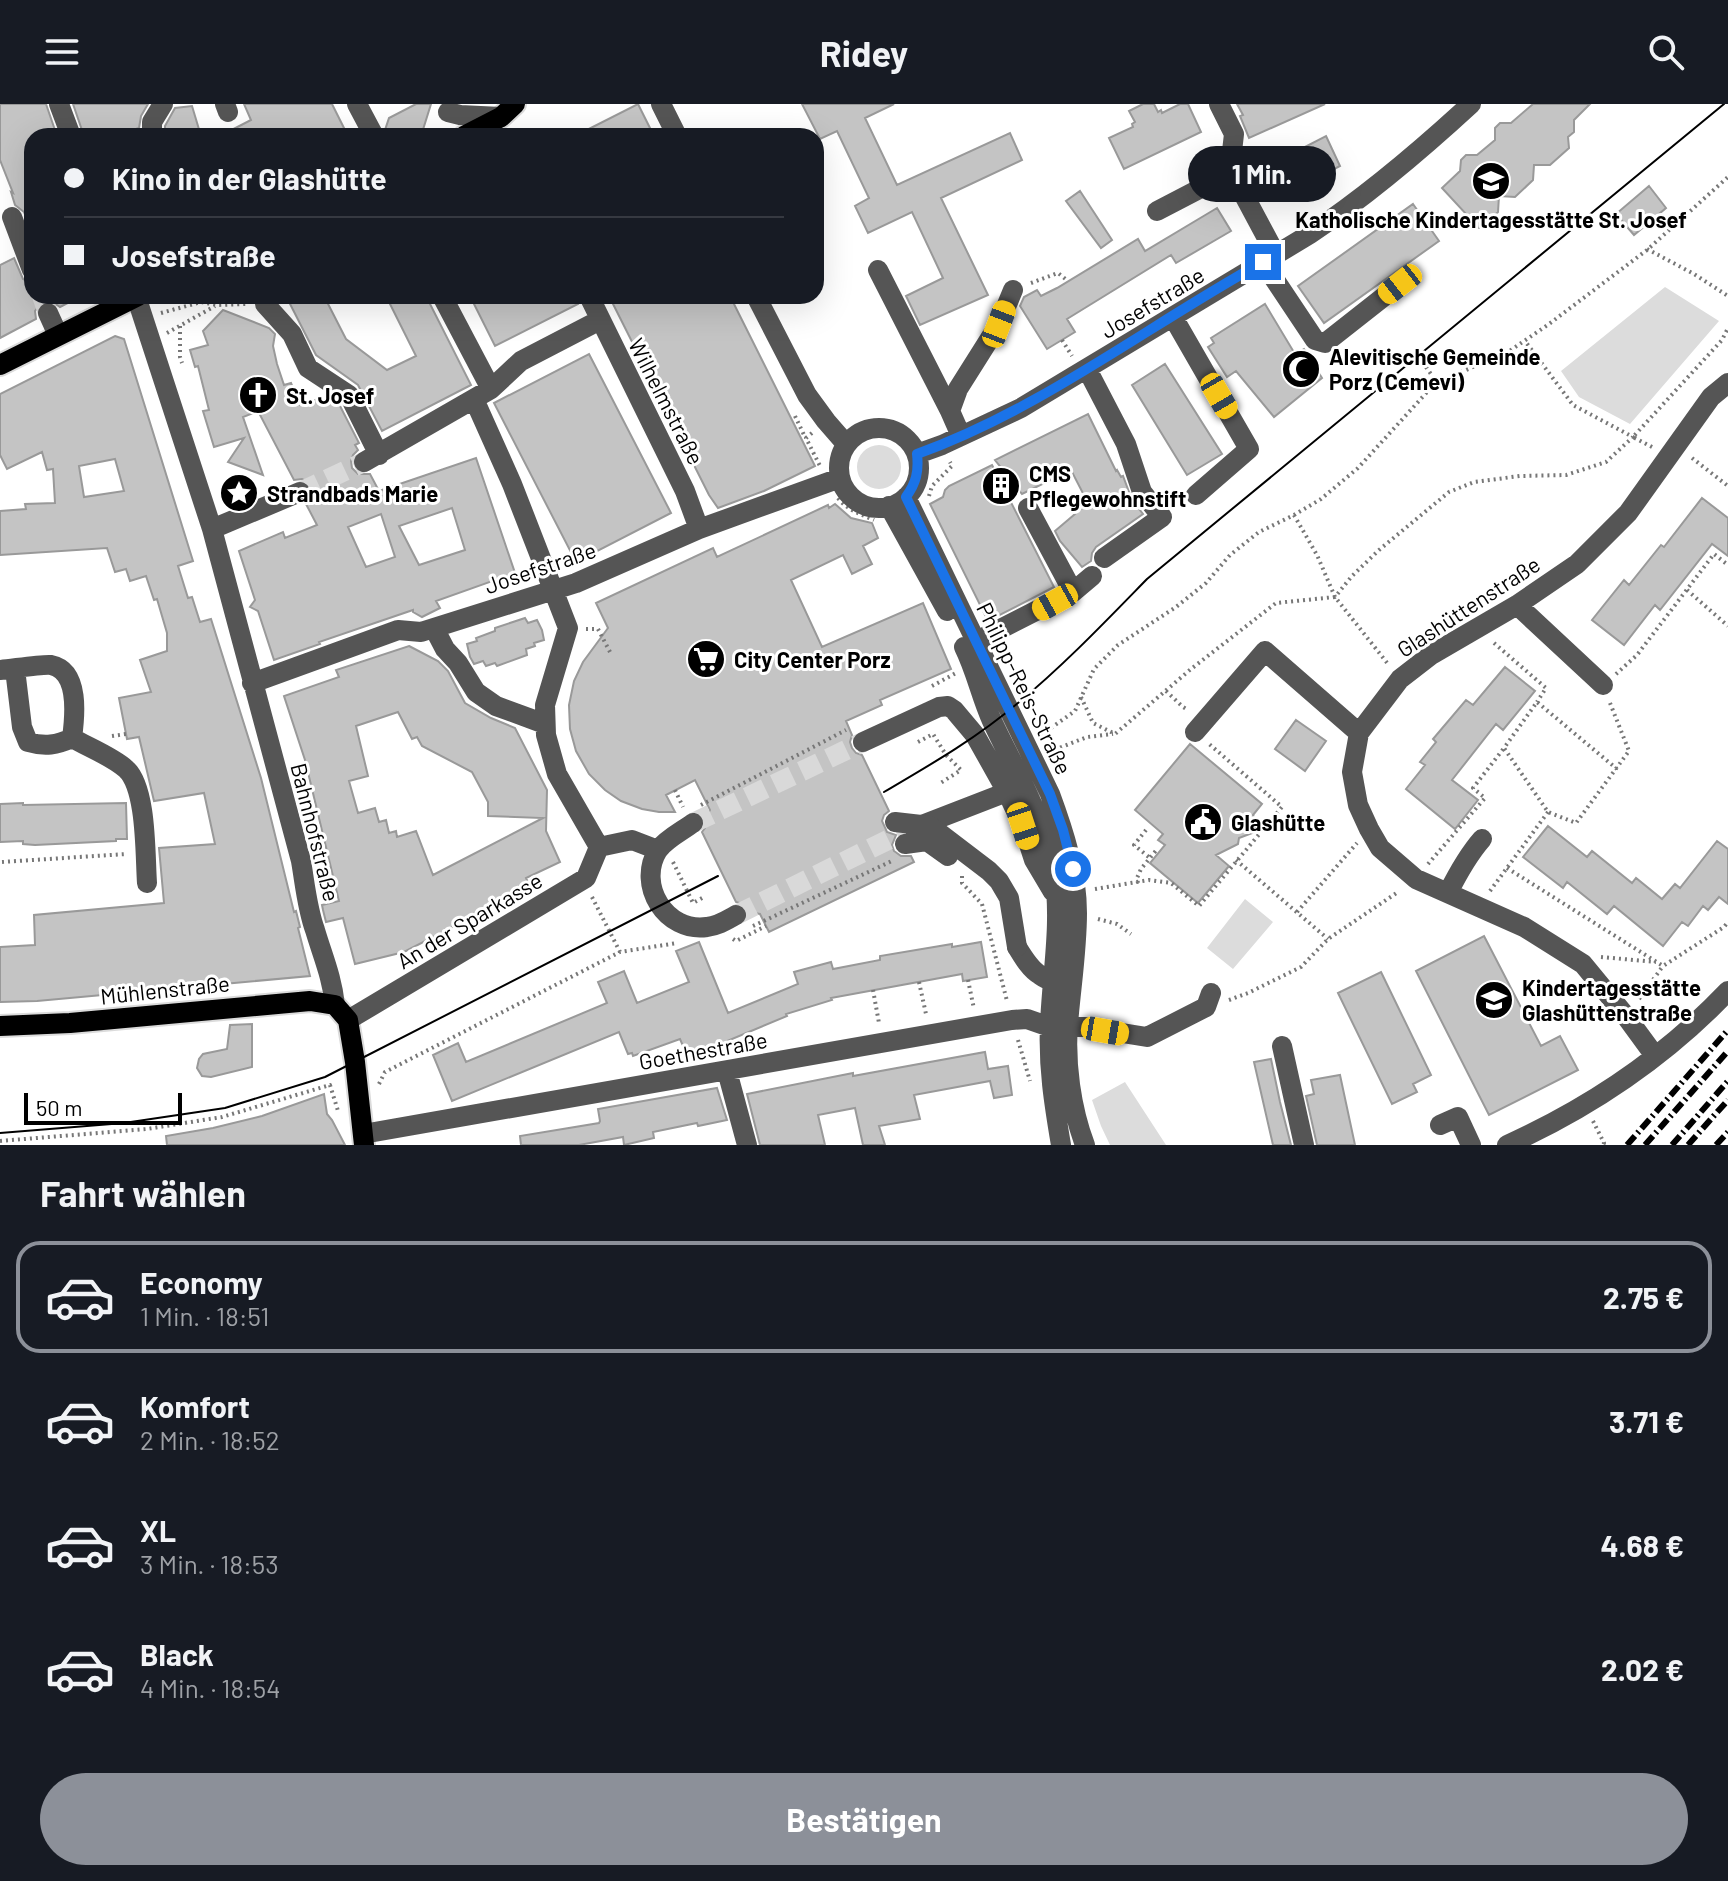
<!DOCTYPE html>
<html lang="de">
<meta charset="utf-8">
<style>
:root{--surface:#171b24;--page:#242831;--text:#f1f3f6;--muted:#9ea1a6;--line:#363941;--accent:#8c9099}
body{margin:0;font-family:Barlow,sans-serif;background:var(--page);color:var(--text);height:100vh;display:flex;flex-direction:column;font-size:30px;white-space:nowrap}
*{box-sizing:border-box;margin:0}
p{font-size:26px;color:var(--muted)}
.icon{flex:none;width:44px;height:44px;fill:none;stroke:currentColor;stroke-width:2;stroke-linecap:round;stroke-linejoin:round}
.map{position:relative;height:1041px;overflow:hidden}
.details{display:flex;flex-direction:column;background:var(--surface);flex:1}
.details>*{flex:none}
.top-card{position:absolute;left:24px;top:24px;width:800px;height:176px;border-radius:24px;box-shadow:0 8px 32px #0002;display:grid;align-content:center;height:176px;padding:0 40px;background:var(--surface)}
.scale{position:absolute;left:24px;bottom:20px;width:158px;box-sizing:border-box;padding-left:8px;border:4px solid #000;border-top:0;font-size:22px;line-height:28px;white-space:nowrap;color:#000;-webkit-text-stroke:6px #fff;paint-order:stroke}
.end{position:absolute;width:36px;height:36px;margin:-18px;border:10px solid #1a73e8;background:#fff;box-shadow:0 0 0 4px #fff}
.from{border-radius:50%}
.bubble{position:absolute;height:56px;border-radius:28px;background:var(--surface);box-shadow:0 8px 32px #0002;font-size:26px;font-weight:700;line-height:56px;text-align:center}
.car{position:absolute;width:24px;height:48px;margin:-24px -12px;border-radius:10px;box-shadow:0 0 6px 2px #0007;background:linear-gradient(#f5c518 24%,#345 0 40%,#f5c518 0 76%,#345 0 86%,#f5c518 0)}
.top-card b{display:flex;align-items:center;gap:28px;height:76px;font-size:30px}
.top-card b+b{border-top:2px solid var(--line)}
.top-card i{width:20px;height:20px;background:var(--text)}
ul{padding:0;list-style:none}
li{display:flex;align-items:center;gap:24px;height:112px;margin:0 16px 12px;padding:0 24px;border:4px solid transparent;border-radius:24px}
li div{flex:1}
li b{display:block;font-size:30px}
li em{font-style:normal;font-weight:700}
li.on{border-color:var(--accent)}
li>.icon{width:72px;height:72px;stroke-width:1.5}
h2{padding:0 40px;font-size:36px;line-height:96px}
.button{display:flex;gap:16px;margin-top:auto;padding:16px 40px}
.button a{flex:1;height:92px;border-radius:48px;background:var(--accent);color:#fff;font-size:32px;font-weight:700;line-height:92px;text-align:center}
header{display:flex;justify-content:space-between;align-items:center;height:104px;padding:0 40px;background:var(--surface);font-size:36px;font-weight:700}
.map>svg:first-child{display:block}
.green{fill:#dcdcdc}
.building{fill:#c4c4c4;stroke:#999;stroke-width:2;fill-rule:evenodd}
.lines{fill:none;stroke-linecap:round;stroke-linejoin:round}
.minor-tunnel{stroke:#d9d9d9;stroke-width:20;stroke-dasharray:20 10;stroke-linecap:butt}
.major-casing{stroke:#dbdbdb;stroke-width:24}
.path{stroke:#777;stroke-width:4;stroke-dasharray:2 4;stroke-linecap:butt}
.minor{stroke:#555;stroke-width:20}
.major{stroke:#000;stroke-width:20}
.tram{stroke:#000;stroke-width:2}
.rail{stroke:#000;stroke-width:6;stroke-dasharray:12 4 2 4;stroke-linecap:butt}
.minor-bridge{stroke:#555;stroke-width:20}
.route{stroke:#1a73e8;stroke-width:10}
.labels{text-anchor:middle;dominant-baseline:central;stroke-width:6;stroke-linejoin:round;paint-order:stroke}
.poi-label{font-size:22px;font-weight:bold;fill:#000;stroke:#fff;text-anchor:start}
.street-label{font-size:22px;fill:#000;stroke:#fff}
</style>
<header><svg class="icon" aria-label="menu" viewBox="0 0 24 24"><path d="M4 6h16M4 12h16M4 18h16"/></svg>Ridey<svg class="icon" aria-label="search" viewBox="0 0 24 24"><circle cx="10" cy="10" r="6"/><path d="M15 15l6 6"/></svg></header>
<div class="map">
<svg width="1728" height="1041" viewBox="0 0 1728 1041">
<rect width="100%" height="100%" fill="#fff"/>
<path class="green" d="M1665,183L1719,217L1630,320L1579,293L1561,267Z
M857 363a22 22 0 1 1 44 0a22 22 0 1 1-44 0Z
M1245,795L1273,818L1233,865L1207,844Z
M1125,978L1166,1041H1110L1101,1022L1092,996Z"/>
<path class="building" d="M0,0H46L57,32H32V129L24,108L15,101L11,88L13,89L0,56Z
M73,0H148L141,12L139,24L114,32H84Z
M244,0H332L348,32H220L251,16Z
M416,0H431L421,32H387L385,26L389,14Z
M638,0L654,32H575Z
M802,0H894L865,14L897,81L1010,29L1022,56L941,94L988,191L920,221L906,192L943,174L912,108L868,129L855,102L869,94L837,27L820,35Z
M1143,0H1154L1158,8L1161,6L1162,9L1180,0H1188L1201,28L1124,65L1109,34L1133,23L1132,20L1135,18L1129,7Z
M1237,0H1325L1249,34L1240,12L1243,11Z
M1533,0H1590L1574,16V28L1568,33L1569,44L1550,61H1534L1533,76L1515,93L1499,92L1498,108L1481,124L1467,123L1468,112L1442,84L1460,67L1461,56L1466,51H1477L1495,36V24L1500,19H1511Z
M192,2L201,32H165V22L175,4Z
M1326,32L1340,62L1315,75L1301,45Z
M1649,82L1666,104L1634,131L1616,110Z
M1080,87L1112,136L1101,144L1066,97Z
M1413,100L1439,137L1324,219L1298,182Z
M1217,104L1231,127L1176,159L1171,151L1067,215L1075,228L1047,245L1020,202L1024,193L1037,186L1041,192L1057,184L1138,135L1145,147Z
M14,154L23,175L32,179V192H81L60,203L50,196L42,198L35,207L36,215L0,234V161Z
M286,192H324L346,235L387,266L416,252L386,192H426L471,281L382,327L358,281L316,251Z
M470,192H576L578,200L495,242Z
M609,192H730L815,362L764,387L718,404L709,391Z
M1265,200L1295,250L1304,245L1322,274L1274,313L1236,267L1227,273L1208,243L1214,239L1211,234Z
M223,206L269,224L275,230L273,242L277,260L284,281L291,279L300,301L327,292L339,300L359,339L355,341L358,346L353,351L351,357L352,364L358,370H370L379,387L476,354L515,469L436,497L440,504L422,513L413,508V506L319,538L320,540L274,556L258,507L250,503L255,496L239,447L283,428L285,434L317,421L306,400L313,390L312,384L308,378L302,375L294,376L258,307L243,313L263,371L228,358L244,334L214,343L203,307L209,306L198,262L195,263L190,246L208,241L203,227ZM452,404L465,446L419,461L399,422ZM381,410L395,453L366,463L348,423Z
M115,232L124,235L193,457L178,462L188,494L192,493L200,518L211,515L261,674L294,808L296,807L300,823L298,824L310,872L37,897L0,898V843L35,841L34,811L164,799L159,744L215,740L204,689L154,697L139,633L127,635L119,594L151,588L140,556L167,547V529L157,495L154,496L146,472L130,477L126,465L115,468L107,444L0,451V407L26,405L25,400L55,399L53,365L47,366L42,348L7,365L0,351V290ZM115,355L124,387L84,393L79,362Z
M589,250L671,409L576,458L494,299Z
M1165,260L1222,350L1187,371L1132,281Z
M1088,310L1116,367L1117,366L1121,373L1123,372L1132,396L1143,410L1096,443L1092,449L1091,457L1082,463L1060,437L1055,427L1088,399L1071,366L1022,390L995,356Z
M992,361L1054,483L988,517L930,400L943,393L945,386L949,382Z
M1702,394L1728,414V452L1712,440L1660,506L1655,501L1624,541L1592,516L1624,476L1629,481L1661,441L1664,443Z
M835,400L851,414L872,419L878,434L863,442L872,460L852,470L843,451L791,476L822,543L923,499L951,565L880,596L882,601L846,617L852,631L850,638L852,644L856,649L862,651L889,707L884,711L882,717L887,728L896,731L892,741L894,747L901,752H911L914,758L769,828L760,810L748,808L743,800L736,798L702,728L705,724V715L710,706L695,676L666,691L675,708H659L642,705L621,697L605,686L589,670L576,647L570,625L569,601L574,577L583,558L608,524L596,499L713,444L717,453L828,401L829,404Z
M525,514L528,519L537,516L542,526L544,536L534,539L535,542L526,545L527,551L497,562L495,559L486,562L483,557L474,560L470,553L467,540L477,537L476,534L495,527V524Z
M409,542L438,557L448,567L465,599L491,614L515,624L547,686L546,727L560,758L526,774L530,783L404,848L355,860L343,814L326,818L323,806L322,801L339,797L305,656L284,592L339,573L336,566ZM398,608L412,635L417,633L422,642L472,668L488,698V712L543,714L433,771L416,727L397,733L396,727L389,729L386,716L379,718L375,704L358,709L349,677L368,672L356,622Z
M1505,563L1535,587L1503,626L1496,620L1452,676L1478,696L1455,725L1406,685L1425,661L1420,658L1436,638L1433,635L1466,596L1473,601Z
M1296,616L1326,637L1305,667L1275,645Z
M1190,640L1262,700L1253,711L1257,720L1255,728L1239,734L1238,740L1216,751L1229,762L1198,799L1150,759L1165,741L1158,736L1163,730L1135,706Z
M23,699V701L126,699L127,735H116V737L35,741L23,740V737L0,738V700Z
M1548,722L1587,753L1592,747L1632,779L1636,774L1662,795L1675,780L1680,784L1717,737L1728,745V800L1719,793L1708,806L1703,802L1688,822L1682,818L1663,842L1614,802L1607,810L1567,778L1563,784L1523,753Z
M1484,832L1541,942L1560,932L1578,966L1489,1011L1416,867Z
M699,838L728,909L798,880L794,868L831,858L833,865L880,856V852L952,840V843L981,838L987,873L963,877L962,870L831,894L832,896L786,910L787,912L708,945L710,950L690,958L680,935L633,952L632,949L628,950L619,928L452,997L433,951L458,939L466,958L607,899L598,878L624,867L637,899L689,878L676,847Z
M1381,868L1431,971L1413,980L1417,988L1392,1000L1338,889Z
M252,920V963L211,973L202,972L197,964L199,955L203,950L227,945L230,921Z
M985,948L988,965L1008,962L1012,991L994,994L990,977L914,991L920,1015L879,1022L885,1041H863L855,1004L818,1011L825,1041H760L747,990L853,969V972Z
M1271,955L1280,998L1291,1041H1273L1254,958Z
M1340,971L1355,1041H1317L1306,992L1314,990L1311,976Z
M717,984L727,1016L698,1022L697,1019L653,1028L654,1034L624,1041L623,1033L579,1041H521L520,1032L599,1019L600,1017L598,1005Z
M324,990L327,1010L332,1016L345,1041H167L166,1032L213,1024L262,1012Z"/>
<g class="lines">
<path class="minor-tunnel" d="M42,192L48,209
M300,388L364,358
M693,719L863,638
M736,811L904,728"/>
<defs>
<path id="major" d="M464,32L501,13L515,0
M0,261L138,192
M0,922L70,919L310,897L335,901L348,916L355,958L364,1041"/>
</defs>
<use href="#major" class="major-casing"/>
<path class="path" d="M1647,145L1694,170L1728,192
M1031,179L1058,169L1068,177
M161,209L201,198L217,201L247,200
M180,222V253L182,259
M167,229L215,202
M1062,236L1072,252
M1426,263L1438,280
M795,312L805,333
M812,329L806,334L820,362
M1652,343L1633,333L1722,236L1728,224
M1692,354L1728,382
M929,392L932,382L952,362L950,358
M838,394C847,406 860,410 874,416
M1294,411L1317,451L1335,493L1352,472L1379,446L1449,388L1474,378L1520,372L1566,371L1606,358L1633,333L1573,301L1525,237
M1687,486L1728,522
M586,525H598L610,548
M1494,539L1546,584L1537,598
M1616,570L1637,551L1714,450L1728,461
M932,582L956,569
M1166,587L1183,603L1188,606
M1081,593L1093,619L1115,630L1191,565L1276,499L1335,493L1388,560
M1610,599L1629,647L1576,719L1548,708L1504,644L1537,598L1617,665
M1041,631L1075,607L1094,565L1118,541L1176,503L1206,479L1230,451L1259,428L1294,411L1321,395L1358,364L1428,287L1445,275L1508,248L1549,220L1647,146L1728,73
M112,632L126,630
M918,638L933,630L946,651L961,666L939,680
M1049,648L1087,633L1113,630
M675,686L683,703
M701,701L846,626
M1146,726L1134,741L1150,754
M1236,756L1328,835
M2,758L126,750
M673,758L693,799L704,793
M1428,760L1485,694L1473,684L1504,644
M1507,764L1663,862L1724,823L1728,818
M962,772V779L982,800L1007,897
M1138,779L1137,774L1141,765L1158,744
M1095,785L1149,776L1171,779L1199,802L1282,703L1208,639
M1490,787L1548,708
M592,793L620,848
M1297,808L1357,739
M1098,815L1117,820L1131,830
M753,822L894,756
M733,835L736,837L766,822
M1601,853L1656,858
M968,876L974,905
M919,878L926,910
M873,886L879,919
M1639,895L1663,862
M1229,896L1248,889L1301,863L1328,835L1398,788
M1018,936L1030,977
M379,980L385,968L620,848L677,839
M1593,1017L1604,1039L1603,1041
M0,1037L147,1025L222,1013L330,981L338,1007"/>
<path class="minor" d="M59,0L71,32
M225,0L228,8
M357,0L374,32
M661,0L677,32
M1219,0L1234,30L1230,65L1276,151
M448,8L460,11L501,13
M152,32V18L163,0
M1157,107L1232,68
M12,113L32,166
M1263,158L1315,236L1325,239L1400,180
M878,166L950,307
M136,192L212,425L301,757C305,780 307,804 315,826C323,853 332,873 335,901
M442,192L491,285
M589,192L685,387L699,425
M756,192L807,291L826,317L846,340
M265,200L292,230L308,264L349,291L379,351
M48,209L58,231
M1173,213L1249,345L1196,391
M1087,265L1126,340L1142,388L1162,413L1104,454
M474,295L512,380L568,524L545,601L546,631L557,670L599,743L632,736L658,746
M839 364a40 40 0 1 1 80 0a40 40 0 1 1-80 0Z
M961,332L950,307L958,285L999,220L1013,186
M917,350L942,341L1021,304L1310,130C1367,92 1420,47 1471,0
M364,358L491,285L521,257L600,216
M906,393L1050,690C1064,728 1077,768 1077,809C1077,846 1071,883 1068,920C1065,959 1071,1004 1085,1041
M889,402L947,507
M1028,404L1073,488
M212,425L300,388
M1517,501L1603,581
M434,524L445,545L458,559L476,588L496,602L545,620
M975,538L1073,488L1092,472
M964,543C976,567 981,593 992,617C1015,666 1045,715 1054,769C1062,819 1052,870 1050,920C1048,962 1054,1000 1061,1041
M0,566C12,565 42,560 51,561C80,567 75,612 72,634C57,641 45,643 28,638L22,623L15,565
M252,579L398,526L421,528L576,479L699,425L840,374
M1195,628L1265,547L1359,629
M72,634C88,643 113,653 126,665C147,684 145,751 147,779
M863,638L939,603L948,602L954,606L975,631L1007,688L1023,722L1034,756L1053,788
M693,719C682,727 666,735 658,746C636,781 666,829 707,823C718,822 727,816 736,811
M914,724L1007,688L1018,691
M1448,789C1458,769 1468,751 1482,735
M1017,843C1023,853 1030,865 1040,871C1047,876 1053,877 1059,883
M348,916L586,774L599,743
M1067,923H1085L1147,933L1206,903L1211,889
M1282,942L1304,1041
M1655,952L1625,911L1583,860L1524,823L1416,775L1380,744L1369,725L1358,701L1352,668L1359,629L1400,575L1431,551L1517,501L1577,460L1628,409L1711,293L1728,279
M727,967L747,1041
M1440,1021L1458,1013L1471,1041
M363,1030L1012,916L1027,915L1050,923
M1507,1041C1589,1004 1666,952 1728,887"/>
<use href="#major" class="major"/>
<path class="tram" d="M884,688C930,661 977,634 1018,599C1064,561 1105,518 1147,475L1724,0
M0,1029L124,1019L225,1004L325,973L718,772"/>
<path class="rail" d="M1627,1041L1728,926
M1645,1041L1728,947
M1672,1041L1728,977
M1688,1041L1728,996
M1716,1041L1728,1028"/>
<path class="minor-bridge" d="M895,718L930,722L989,767L999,777L1009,794L1017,843
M905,740L927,737L948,752"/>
</g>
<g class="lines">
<path class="route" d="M1073,765L1063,726L1050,690L906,393C916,379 919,368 917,350C1042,305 1147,222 1263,158"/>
</g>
<defs>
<symbol id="school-disc" viewBox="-11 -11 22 22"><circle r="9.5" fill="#000" stroke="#fff"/><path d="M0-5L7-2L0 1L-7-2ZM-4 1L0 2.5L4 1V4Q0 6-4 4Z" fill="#fff"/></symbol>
<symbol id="mosque-disc" viewBox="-11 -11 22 22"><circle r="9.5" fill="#000" stroke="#fff"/><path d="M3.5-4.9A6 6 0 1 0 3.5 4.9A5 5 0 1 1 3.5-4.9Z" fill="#fff"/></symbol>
<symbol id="church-disc" viewBox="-11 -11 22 22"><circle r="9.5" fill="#000" stroke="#fff"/><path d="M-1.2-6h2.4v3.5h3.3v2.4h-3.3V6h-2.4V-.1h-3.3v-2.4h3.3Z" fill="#fff"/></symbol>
<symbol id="building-disc" viewBox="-11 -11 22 22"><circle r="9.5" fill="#000" stroke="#fff"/><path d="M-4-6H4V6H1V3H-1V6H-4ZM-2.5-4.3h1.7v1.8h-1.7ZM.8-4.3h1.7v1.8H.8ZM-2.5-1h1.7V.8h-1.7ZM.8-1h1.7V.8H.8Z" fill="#fff"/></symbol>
<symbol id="sight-disc" viewBox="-11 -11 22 22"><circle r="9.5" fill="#000" stroke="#fff"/><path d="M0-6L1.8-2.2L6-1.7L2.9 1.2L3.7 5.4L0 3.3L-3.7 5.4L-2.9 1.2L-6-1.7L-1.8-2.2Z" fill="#fff"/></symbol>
<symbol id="supermarket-disc" viewBox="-11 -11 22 22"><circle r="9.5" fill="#000" stroke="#fff"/><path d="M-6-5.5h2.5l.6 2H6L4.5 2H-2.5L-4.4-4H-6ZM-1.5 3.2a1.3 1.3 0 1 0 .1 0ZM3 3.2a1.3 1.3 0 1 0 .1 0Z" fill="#fff"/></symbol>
<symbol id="civic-disc" viewBox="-11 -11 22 22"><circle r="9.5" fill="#000" stroke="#fff"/><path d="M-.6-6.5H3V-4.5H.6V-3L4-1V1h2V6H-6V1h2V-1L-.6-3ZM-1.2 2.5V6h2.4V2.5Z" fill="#fff"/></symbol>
</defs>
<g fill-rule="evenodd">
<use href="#school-disc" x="1469" y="55" width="44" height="44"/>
<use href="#mosque-disc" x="1279" y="243" width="44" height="44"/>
<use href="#church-disc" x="236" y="269" width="44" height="44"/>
<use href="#building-disc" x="979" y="360" width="44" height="44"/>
<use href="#sight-disc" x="217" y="367" width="44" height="44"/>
<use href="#supermarket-disc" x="684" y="533" width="44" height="44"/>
<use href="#civic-disc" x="1181" y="696" width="44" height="44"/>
<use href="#school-disc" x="1472" y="874" width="44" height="44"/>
</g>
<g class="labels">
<g class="poi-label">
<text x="1491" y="115" text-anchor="middle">Katholische Kindertagesstätte St. Josef</text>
<text x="1329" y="252">Alevitische Gemeinde<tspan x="1329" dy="25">Porz (Cemevi)</tspan></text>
<text x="286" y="291">St. Josef</text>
<text x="1029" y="369">CMS<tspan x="1029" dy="25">Pflegewohnstift</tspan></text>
<text x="267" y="389">Strandbads Marie</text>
<text x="734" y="555">City Center Porz</text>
<text x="1231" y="718">Glashütte</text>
<text x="1522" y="883">Kindertagesstätte<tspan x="1522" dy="25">Glashüttenstraße</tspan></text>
</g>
<g class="street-label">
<text transform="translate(1152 198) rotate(-31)">Josefstraße</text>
<text transform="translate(667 297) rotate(63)">Wilhelmstraße</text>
<text transform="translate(540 463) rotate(-19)">Josefstraße</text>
<text transform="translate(1468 502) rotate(-33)">Glashüttenstraße</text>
<text transform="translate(1025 584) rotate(64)">Philipp-Reis-Straße</text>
<text transform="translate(316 728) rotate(76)">Bahnhofstraße</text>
<text transform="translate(469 816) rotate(-31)">An der Sparkasse</text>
<text transform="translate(165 885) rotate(-6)">Mühlenstraße</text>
<text transform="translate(703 946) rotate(-10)">Goethestraße</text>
</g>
</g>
</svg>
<div class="scale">50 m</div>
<i class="end from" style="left:1073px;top:765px"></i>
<i class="end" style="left:1263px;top:158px"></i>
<div class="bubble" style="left:1188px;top:42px;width:148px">1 Min.</div>
<i class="car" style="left:1400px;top:180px;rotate:232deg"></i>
<i class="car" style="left:999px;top:220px;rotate:21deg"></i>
<i class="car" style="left:1219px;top:292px;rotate:150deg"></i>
<i class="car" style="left:1055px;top:498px;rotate:241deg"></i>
<i class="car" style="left:1023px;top:722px;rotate:162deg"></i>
<i class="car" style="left:1105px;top:927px;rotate:100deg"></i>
<div class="top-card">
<b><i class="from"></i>Kino in der Glashütte</b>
<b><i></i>Josefstraße</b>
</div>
</div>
<section class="details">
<h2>Fahrt wählen</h2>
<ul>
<li class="on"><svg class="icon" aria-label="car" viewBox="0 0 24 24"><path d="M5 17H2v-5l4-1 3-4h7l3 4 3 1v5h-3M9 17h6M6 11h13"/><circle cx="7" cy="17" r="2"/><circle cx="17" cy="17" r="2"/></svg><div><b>Economy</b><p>1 Min. · 18:51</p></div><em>2.75 €</em></li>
<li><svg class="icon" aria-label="car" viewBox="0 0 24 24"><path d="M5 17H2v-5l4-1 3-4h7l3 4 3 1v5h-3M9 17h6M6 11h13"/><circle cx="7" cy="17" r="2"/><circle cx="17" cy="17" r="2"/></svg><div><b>Komfort</b><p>2 Min. · 18:52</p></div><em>3.71 €</em></li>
<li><svg class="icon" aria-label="car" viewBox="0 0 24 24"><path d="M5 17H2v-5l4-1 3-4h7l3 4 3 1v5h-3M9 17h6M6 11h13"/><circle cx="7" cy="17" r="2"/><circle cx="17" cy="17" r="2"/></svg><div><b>XL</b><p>3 Min. · 18:53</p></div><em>4.68 €</em></li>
<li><svg class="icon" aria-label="car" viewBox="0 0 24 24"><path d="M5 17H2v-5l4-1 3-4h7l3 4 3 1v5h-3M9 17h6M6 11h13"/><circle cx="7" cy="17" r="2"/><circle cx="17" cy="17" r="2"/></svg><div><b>Black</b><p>4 Min. · 18:54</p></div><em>2.02 €</em></li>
</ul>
<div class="button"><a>Bestätigen</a></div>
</section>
